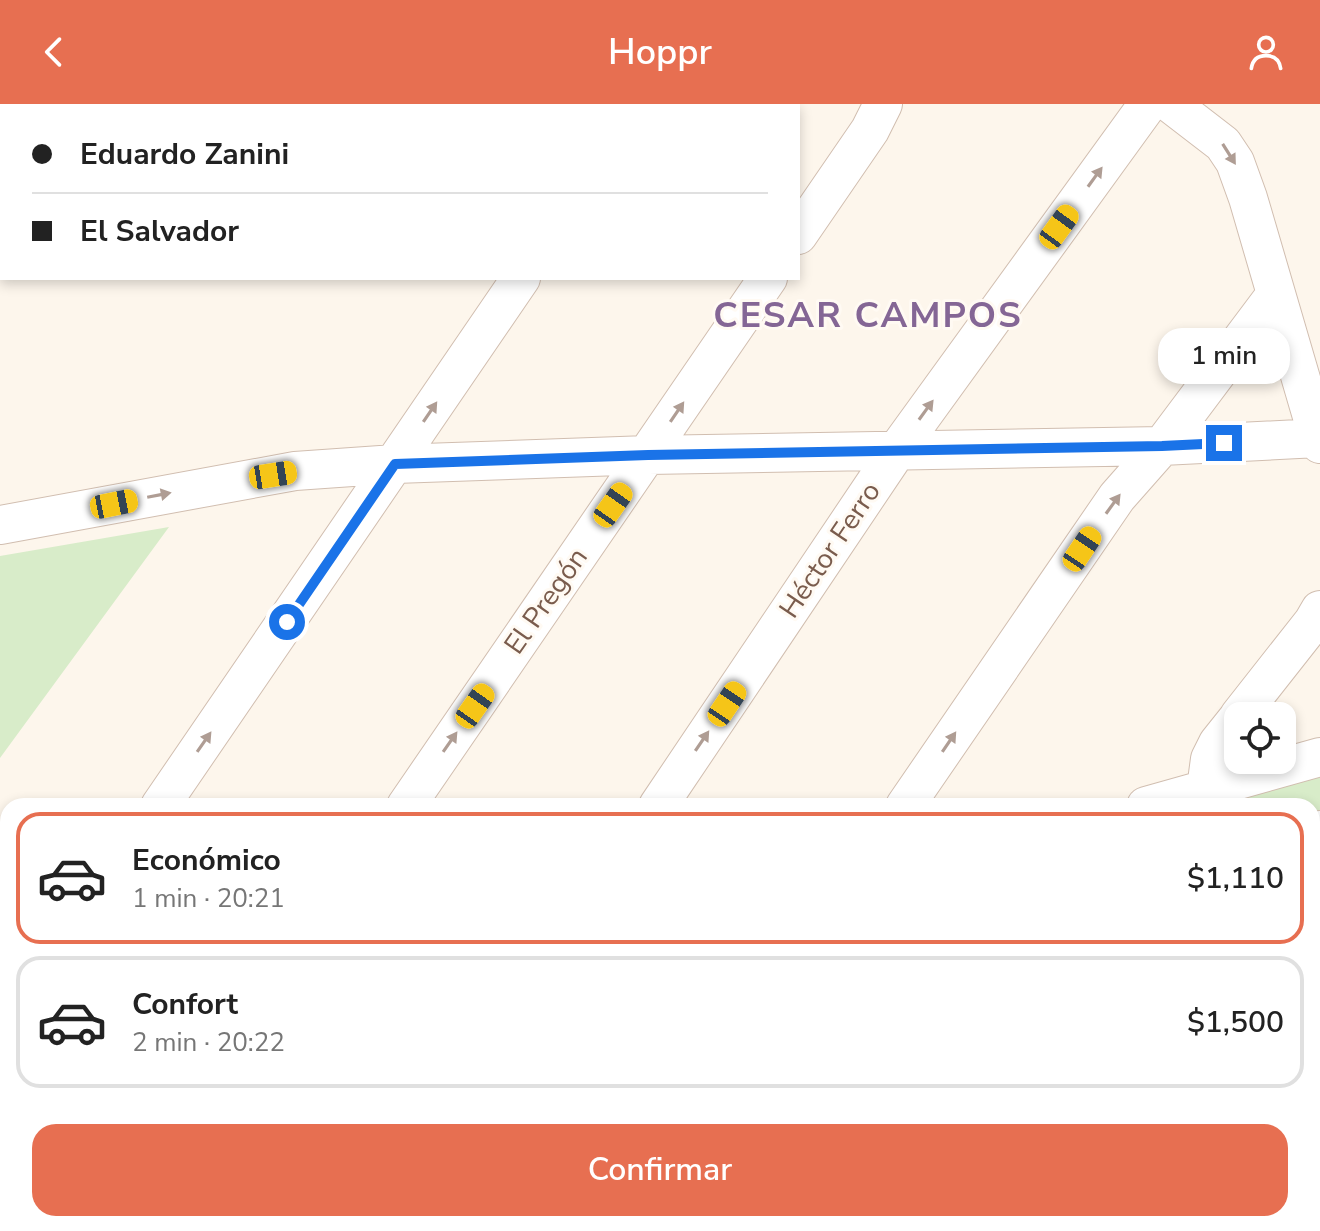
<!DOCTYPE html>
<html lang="es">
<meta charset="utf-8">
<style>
:root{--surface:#fff;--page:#f6f6f6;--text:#222;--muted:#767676;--line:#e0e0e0;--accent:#e76f51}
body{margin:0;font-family:"Nunito Sans",sans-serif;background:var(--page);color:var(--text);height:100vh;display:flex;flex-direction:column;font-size:30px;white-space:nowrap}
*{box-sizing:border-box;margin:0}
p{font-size:26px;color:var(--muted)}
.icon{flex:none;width:44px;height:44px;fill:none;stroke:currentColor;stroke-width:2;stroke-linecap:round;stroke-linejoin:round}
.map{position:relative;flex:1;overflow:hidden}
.side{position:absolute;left:0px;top:694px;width:1320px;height:434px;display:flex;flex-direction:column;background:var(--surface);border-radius:24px 24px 0 0;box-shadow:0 4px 12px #0003}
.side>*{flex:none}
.hud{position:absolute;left:0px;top:0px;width:800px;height:176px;box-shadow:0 4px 12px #0003;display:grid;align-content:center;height:176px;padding:0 32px;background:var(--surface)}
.buttons{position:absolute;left:1224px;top:598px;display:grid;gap:16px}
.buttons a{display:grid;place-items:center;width:72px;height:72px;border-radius:16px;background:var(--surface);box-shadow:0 4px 12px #0003;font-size:40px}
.end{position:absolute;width:36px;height:36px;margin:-18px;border:10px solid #1a73e8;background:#fff;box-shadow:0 0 0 4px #fff}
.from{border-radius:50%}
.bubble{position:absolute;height:56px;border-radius:24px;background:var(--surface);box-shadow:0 4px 12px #0003;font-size:26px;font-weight:600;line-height:56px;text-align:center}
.car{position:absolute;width:24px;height:48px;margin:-24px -12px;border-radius:10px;box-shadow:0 0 6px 2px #0007;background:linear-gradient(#f5c518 24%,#345 0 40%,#f5c518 0 76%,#345 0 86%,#f5c518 0)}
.hud b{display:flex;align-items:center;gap:28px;height:76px;font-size:30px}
.hud b+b{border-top:2px solid var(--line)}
.hud i{width:20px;height:20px;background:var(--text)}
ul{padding:14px 0 0;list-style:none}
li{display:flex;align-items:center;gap:24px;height:132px;margin:0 16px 12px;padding:0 16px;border:4px solid var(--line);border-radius:24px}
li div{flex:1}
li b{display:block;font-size:30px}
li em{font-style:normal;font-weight:600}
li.on{border-color:var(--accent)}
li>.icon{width:72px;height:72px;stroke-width:1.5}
.primary-button{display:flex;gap:16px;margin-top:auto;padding:16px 32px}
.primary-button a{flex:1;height:92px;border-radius:24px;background:var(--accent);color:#fff;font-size:32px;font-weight:600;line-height:92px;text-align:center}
header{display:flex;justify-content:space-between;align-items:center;height:104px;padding:0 32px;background:var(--accent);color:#fff;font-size:36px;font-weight:600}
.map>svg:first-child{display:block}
.green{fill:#d8ecc9}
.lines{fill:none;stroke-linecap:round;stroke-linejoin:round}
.street-casing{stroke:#d1beb0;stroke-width:40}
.secondary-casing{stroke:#d6c0b0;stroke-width:46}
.street{stroke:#fff;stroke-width:38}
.secondary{stroke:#fff;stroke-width:44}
.oneway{fill:#af9d94}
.route{stroke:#1a73e8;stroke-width:10}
.labels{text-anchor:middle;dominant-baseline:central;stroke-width:6;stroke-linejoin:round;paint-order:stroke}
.street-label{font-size:28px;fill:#7a5c4d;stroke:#fffaf3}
.district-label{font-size:36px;font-weight:bold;letter-spacing:2px;fill:#846695;stroke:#fffaf3}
</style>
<header><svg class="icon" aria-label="back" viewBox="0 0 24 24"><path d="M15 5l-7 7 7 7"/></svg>Hoppr<svg class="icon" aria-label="person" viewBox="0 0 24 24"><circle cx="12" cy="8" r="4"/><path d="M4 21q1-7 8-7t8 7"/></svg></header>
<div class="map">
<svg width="1320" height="1127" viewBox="0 0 1320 1127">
<rect width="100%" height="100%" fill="#fdf6ec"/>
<path class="green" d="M169,423L0,654V452Z
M1320,664V709L1312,711V702H1196Z
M1320,788V856L1312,857V790Z"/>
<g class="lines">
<defs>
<path id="street" d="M1171,0L1223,40L1235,58L1248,94L1320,340
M670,2L680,0
M798,131L870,26L883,0
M0,421L295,367L395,360L648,351L1162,342L1318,334
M1239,612L1313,518L1320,506
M1206,685L1210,655L1218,639L1238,614
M160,702L521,174
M406,702L768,174
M658,702L898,345L1148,0
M905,702L1117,393L1162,342L1276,190
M1146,702L1320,653
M1312,901L1320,900
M0,929L8,920
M0,1034L8,1044
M1312,1067L1320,1055
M48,1127L76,1120
M319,1127L321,1120
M889,1127L894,1120
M1273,1127L1278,1120"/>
<path id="secondary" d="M1312,731L1320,729
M1312,772L1320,770
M0,1113L8,1111"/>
</defs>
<use href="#street" class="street-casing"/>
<use href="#secondary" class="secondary-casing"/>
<use href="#street" class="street"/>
<use href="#secondary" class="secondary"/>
</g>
<defs><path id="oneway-solid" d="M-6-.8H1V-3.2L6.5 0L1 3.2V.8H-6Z" transform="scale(2)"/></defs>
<g class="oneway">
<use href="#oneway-solid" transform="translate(1229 50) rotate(58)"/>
<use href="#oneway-solid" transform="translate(1095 73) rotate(-54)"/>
<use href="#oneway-solid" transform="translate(926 306) rotate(-54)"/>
<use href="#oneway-solid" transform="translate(430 308) rotate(-56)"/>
<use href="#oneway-solid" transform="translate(677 308) rotate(-56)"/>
<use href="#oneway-solid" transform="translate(159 391) rotate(-11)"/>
<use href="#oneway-solid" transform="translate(1113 400) rotate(-54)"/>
<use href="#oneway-solid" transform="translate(702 637) rotate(-56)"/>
<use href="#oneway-solid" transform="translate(204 638) rotate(-55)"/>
<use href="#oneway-solid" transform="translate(450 638) rotate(-55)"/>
<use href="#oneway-solid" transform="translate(949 638) rotate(-56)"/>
</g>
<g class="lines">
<path class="route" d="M287,518L395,360L648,351L1162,342L1224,339"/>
</g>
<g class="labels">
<g class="street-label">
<text transform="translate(830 446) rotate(-56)">Héctor Ferro</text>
<text transform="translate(546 497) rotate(-55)">El Pregón</text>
</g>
<g class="district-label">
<text x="868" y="211">CESAR CAMPOS</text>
</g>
</g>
</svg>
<div class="buttons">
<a><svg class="icon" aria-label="locate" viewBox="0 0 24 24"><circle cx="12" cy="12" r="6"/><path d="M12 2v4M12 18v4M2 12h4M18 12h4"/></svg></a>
</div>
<i class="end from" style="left:287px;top:518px"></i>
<i class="end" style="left:1224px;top:339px"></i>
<div class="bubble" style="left:1158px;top:224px;width:132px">1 min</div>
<i class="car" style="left:1059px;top:123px;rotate:36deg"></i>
<i class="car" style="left:273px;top:371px;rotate:81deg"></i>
<i class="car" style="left:114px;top:400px;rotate:79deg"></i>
<i class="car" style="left:613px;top:401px;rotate:35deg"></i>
<i class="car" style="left:1082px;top:445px;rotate:34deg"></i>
<i class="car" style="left:727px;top:600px;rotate:34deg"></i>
<i class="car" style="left:475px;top:602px;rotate:35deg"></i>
<div class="hud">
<b><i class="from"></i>Eduardo Zanini</b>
<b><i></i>El Salvador</b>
</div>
<section class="side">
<ul>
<li class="on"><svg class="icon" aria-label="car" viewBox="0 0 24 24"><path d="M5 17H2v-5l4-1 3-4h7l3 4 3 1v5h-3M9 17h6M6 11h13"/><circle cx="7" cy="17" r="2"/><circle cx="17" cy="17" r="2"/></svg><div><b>Económico</b><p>1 min · 20:21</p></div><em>$1,110</em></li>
<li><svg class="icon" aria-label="car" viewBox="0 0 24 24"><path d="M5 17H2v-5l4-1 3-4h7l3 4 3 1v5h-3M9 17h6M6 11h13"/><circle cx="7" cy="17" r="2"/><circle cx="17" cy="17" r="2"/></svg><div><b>Confort</b><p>2 min · 20:22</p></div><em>$1,500</em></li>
</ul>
<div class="primary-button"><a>Confirmar</a></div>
</section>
</div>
